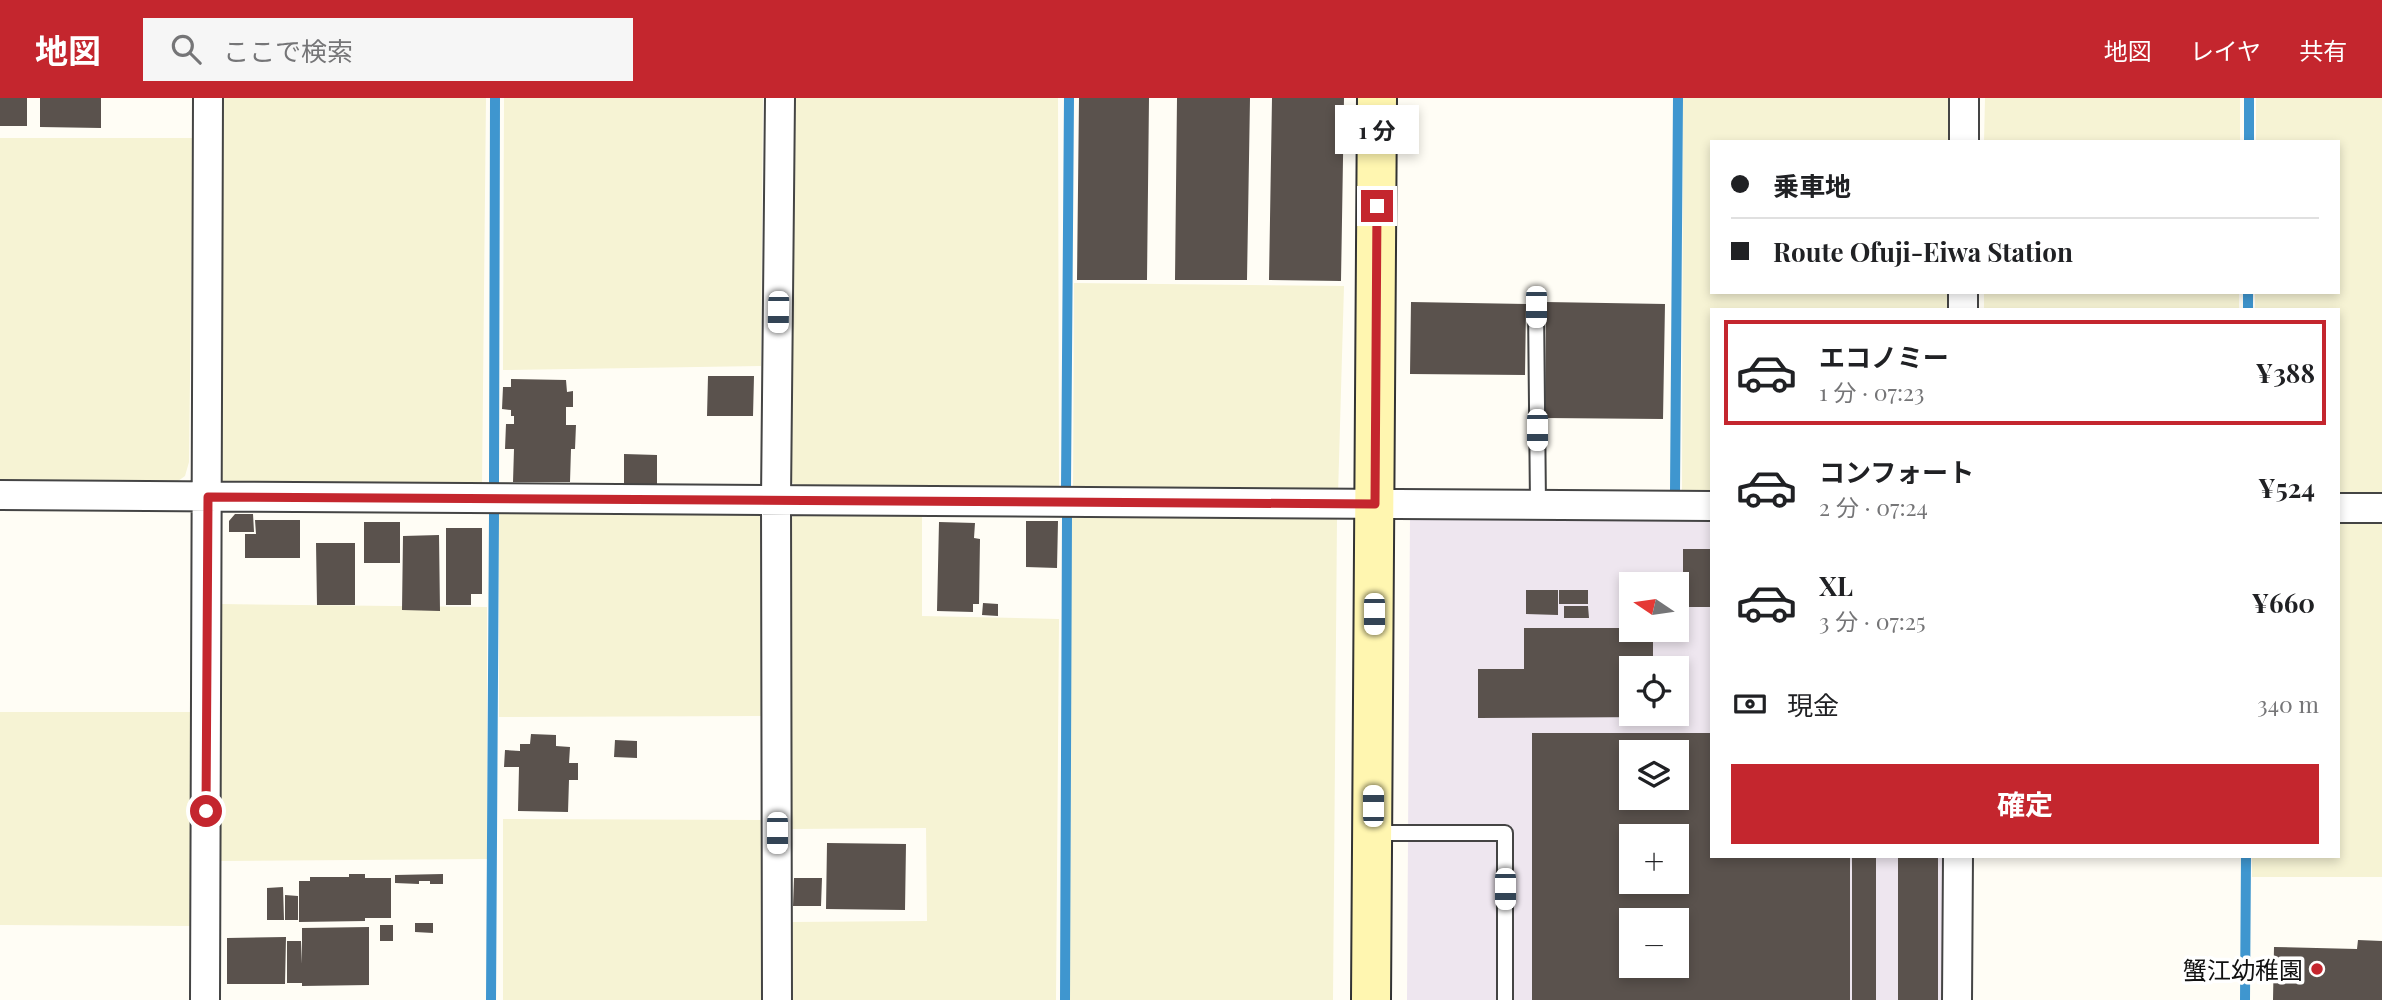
<!DOCTYPE html>
<html lang="ja">
<meta charset="utf-8">
<style>
:root{--surface:#fff;--page:#f6f6f6;--text:#202124;--muted:#757577;--line:#e0e0e0;--accent:#c4262e}
body{margin:0;font-family:"Playfair Display","Noto Sans JP",serif;background:var(--page);color:var(--text);height:100vh;display:flex;flex-direction:column;font-size:26px;white-space:nowrap}
*{box-sizing:border-box;margin:0}
p{font-size:23px;color:var(--muted)}
.icon{flex:none;width:38px;height:38px;fill:none;stroke:currentColor;stroke-width:2;stroke-linecap:round;stroke-linejoin:round}
.map{position:relative;flex:1;overflow:hidden}
.drawer{position:absolute;left:1710px;top:210px;width:630px;height:550px;display:flex;flex-direction:column;background:var(--surface);border-radius:0px;box-shadow:0 4px 10px #0003}
.drawer>*{flex:none}
.top-card{position:absolute;left:1710px;top:42px;width:630px;height:154px;border-radius:0px;box-shadow:0 4px 10px #0003;display:grid;align-content:center;height:154px;padding:0 21px;background:var(--surface)}
.needle{width:46px;rotate:283deg}
.controls{position:absolute;left:1619px;top:474px;display:grid;gap:14px}
.controls a{display:grid;place-items:center;width:70px;height:70px;border-radius:0px;background:var(--surface);box-shadow:0 4px 10px #0003;font-size:35px}
.end{position:absolute;width:32px;height:32px;margin:-16px;border:9px solid #c4262e;background:#fff;box-shadow:0 0 0 4px #fff}
.from{border-radius:50%}
.bubble{position:absolute;height:49px;border-radius:0px;background:var(--surface);box-shadow:0 4px 10px #0003;font-size:23px;font-weight:700;line-height:49px;text-align:center}
.car{position:absolute;width:21px;height:42px;margin:-21px -10px;border-radius:9px;box-shadow:0 0 5px 2px #0007;background:linear-gradient(#fff 24%,#345 0 40%,#fff 0 76%,#345 0 86%,#fff 0)}
.top-card b{display:flex;align-items:center;gap:24px;height:66px;font-size:26px}
.top-card b+b{border-top:2px solid var(--line)}
.top-card i{width:18px;height:18px;background:var(--text)}
ul{padding:12px 0 0;list-style:none}
li{display:flex;align-items:center;gap:21px;height:105px;margin:0 14px 10px;padding:0 7px;border:4px solid transparent;border-radius:0px}
li div{flex:1}
li b{display:block;font-size:26px}
li em{font-style:normal;font-weight:700}
li.current{border-color:var(--accent)}
li>.icon{width:63px;height:63px;stroke-width:1.5}
.pay{display:flex;align-items:center;gap:18px;height:77px;padding:0 21px;font-size:26px}
.pay p{margin-inline-start:auto}
.action{display:flex;gap:14px;margin-top:auto;padding:14px 21px}
.action a{flex:1;height:80px;border-radius:0px;background:var(--accent);color:#fff;font-size:28px;font-weight:700;line-height:80px;text-align:center}
header{display:flex;align-items:center;gap:42px;box-sizing:border-box;height:98px;padding:0 35px;background:var(--accent);color:#fff}
header strong{font-size:33px}
nav{display:flex;gap:38px;margin-inline-start:auto;font-size:24px}
.search{width:490px;height:63px;background:var(--page);display:flex;align-items:center;gap:18px;box-sizing:border-box;padding:0 24px;border-radius:0px;color:var(--muted);font-size:26px}
.map>svg:first-child{display:block}
.industrial{fill:#eee6ef;fill-rule:evenodd}
.farmland{fill:#f6f3d4}
.lines{fill:none;stroke-linecap:round;stroke-linejoin:round}
.stream{stroke:#3f96cf;stroke-width:10}
.building{fill:#5a524d;fill-rule:evenodd}
.service-casing{stroke:#444;stroke-width:18}
.minor-casing{stroke:#444;stroke-width:32}
.secondary-casing{stroke:#333;stroke-width:42}
.service{stroke:#fff;stroke-width:14}
.minor{stroke:#fff;stroke-width:28}
.secondary{stroke:#fff6b0;stroke-width:38}
.route{stroke:#c4262e;stroke-width:9}
.poi-dot{fill:#c4262e;stroke:#fff;stroke-width:2.5}
.labels{text-anchor:middle;dominant-baseline:central;stroke-width:7;stroke-linejoin:round;paint-order:stroke}
.poi-label{font-size:24px;fill:#111;stroke:#fff;text-anchor:end}
</style>
<header>
<strong>地図</strong>
<div class="search"><svg class="icon" aria-label="search" viewBox="0 0 24 24"><circle cx="10" cy="10" r="6"/><path d="M15 15l6 6"/></svg>ここで検索</div>
<nav><a>地図</a><a>レイヤ</a><a>共有</a></nav>
</header>
<div class="map">
<svg width="2382" height="902" viewBox="0 0 2382 902">
<rect width="100%" height="100%" fill="#fffdf5"/>
<path class="industrial" d="M1410,416L1711,417L1712,758H1945L1942,902H1407ZM1631,486H1676V532H1631ZM1631,570H1676V616H1631ZM1631,654H1676V700H1631ZM1631,738H1676V784H1631ZM1631,822H1676V868H1631Z"/>
<path class="farmland" d="M222,0H486L482,388L225,387L221,381Z
M504,0H763L761,268L503,272Z
M793,0H1058L1059,394L798,391L792,384Z
M1683,0H1952V44H1712V194H1951V212H1712L1711,398H1682Z
M1985,0H2240V44H1984Z
M2256,0H2382V402L2338,401V212H2255V194H2338V44H2256Z
M0,40H193L189,364L185,378L171,388L0,386Z
M1074,185L1344,188L1338,397L1073,394Z
M1984,194H2239V212H1984Z
M922,412V518L1059,521L1056,902H793L792,824L927,823L926,730L792,731L790,426L794,415Z
M499,413L758,416L764,421L762,618L499,619Z
M1071,417L1337,421L1333,902H1070Z
M2338,421H2382V779H2252V758H2338Z
M220,506L487,509V761L221,763Z
M0,614H192L191,828L0,827Z
M503,721L767,722L766,902H503Z"/>
<g class="lines">
<path class="stream" d="M2249,44V0
M2248,212V194
M494,389L495,0
M1066,390L1069,0
M1675,394L1678,0
M491,902L494,416
M1065,902L1067,419
M2245,902L2246,758"/>
</g>
<path class="building" d="M0,0H27V28H0Z
M40,0H101V30L40,29Z
M1079,0H1149L1147,182H1077Z
M1177,0H1250L1247,182H1175Z
M1272,0H1344L1341,183L1269,182Z
M1411,204L1526,206L1525,277L1410,276Z
M1546,204L1665,206L1663,321L1545,320Z
M708,278H754L753,318H707Z
M511,281L566,282L567,294L573,293V309H566V327H576L575,351H571L570,384H513L514,351H505L506,326H514V318H511V312L502,311L503,289H511Z
M624,356L657,357V389L624,388Z
M235,416H253L254,434H229V423Z
M255,422H300V460H245V436H256Z
M1026,423H1058L1057,470L1026,469Z
M364,424H400V465H364Z
M939,424L975,425L974,440L980,441L979,506H973V514L937,513Z
M446,430H482V496H471V507H446Z
M439,437L440,513L402,512L403,438Z
M316,445H355V507H317Z
M1683,451H1712V509H1683Z
M1526,492H1558V517L1526,516Z
M1559,492H1588V506H1559Z
M983,505L998,506V518L982,517Z
M1564,508H1588L1589,520H1564Z
M1524,530H1631V532H1653V570H1631V616H1653V619L1478,620V571H1524Z
M1532,635H1712V758H1850V902H1532ZM1631,654H1676V700H1631ZM1631,738H1676V784H1631ZM1631,822H1676V868H1631Z
M531,636L556,637V648L570,649L569,665H578V682H569L568,714L518,713L519,669H504L505,652L520,653V646H530Z
M615,642L637,643V660L614,659Z
M827,745L906,746L905,812L826,811Z
M1852,758H1876V902H1852Z
M1898,758H1938V902H1898Z
M349,776H365V780H391V820H365V823L299,824V783H310V779H349Z
M443,776V786H430V783H419V786L395,785V777Z
M794,780H822L821,808H793Z
M283,789L284,822H267V790Z
M285,797L298,798V822H285Z
M415,825H433V835L415,834Z
M380,827H393V843H380Z
M369,829V887L302,888V885H287V843H301L302,866V830Z
M286,839L285,886H227V840Z
M2358,842L2382,843V902H2273L2274,849L2357,851Z"/>
<g class="lines">
<defs>
<path id="service" d="M1536,209L1538,407
M1373,735H1505V902"/>
<path id="minor" d="M1964,44V0
M1963,212V194
M0,397L1712,408
M2338,410H2382
M205,902L208,0
M777,902L776,401L780,0
M1957,902L1958,758"/>
<path id="secondary" d="M1371,902L1377,0"/>
</defs>
<use href="#service" class="service-casing"/>
<use href="#minor" class="minor-casing"/>
<use href="#secondary" class="secondary-casing"/>
<use href="#service" class="service"/>
<use href="#minor" class="minor"/>
<use href="#secondary" class="secondary"/>
</g>
<g class="lines">
<path class="route" d="M206,713L208,399L1375,406L1377,108"/>
</g>
<circle class="poi-dot" cx="2317" cy="871" r="7"/>
<g class="labels">
<g class="poi-label">
<text x="2303" y="871">蟹江幼稚園</text>
</g>
</g>
</svg>
<div class="controls">
<a><svg class="needle" viewBox="-14 -14 28 28"><path d="M0-13l5 13h-10z" fill="#e53935"/><path d="M0 13l5-13h-10z" fill="#757577"/></svg></a>
<a><svg class="icon" aria-label="locate" viewBox="0 0 24 24"><circle cx="12" cy="12" r="6"/><path d="M12 2v4M12 18v4M2 12h4M18 12h4"/></svg></a>
<a><svg class="icon" aria-label="layers" viewBox="0 0 24 24"><path d="M12 4l9 5-9 5-9-5zM3 14l9 5 9-5"/></svg></a>
<a>+</a>
<a>−</a>
</div>
<i class="end from" style="left:206px;top:713px"></i>
<i class="end" style="left:1377px;top:108px"></i>
<div class="bubble" style="left:1335px;top:7px;width:84px">1 分</div>
<i class="car" style="left:1536px;top:209px;rotate:180deg"></i>
<i class="car" style="left:778px;top:214px;rotate:181deg"></i>
<i class="car" style="left:1537px;top:332px;rotate:180deg"></i>
<i class="car" style="left:1374px;top:516px;rotate:180deg"></i>
<i class="car" style="left:1373px;top:708px;rotate:0deg"></i>
<i class="car" style="left:777px;top:735px;rotate:180deg"></i>
<i class="car" style="left:1505px;top:791px;rotate:180deg"></i>
<div class="top-card">
<b><i class="from"></i>乗車地</b>
<b><i></i>Route Ofuji-Eiwa Station</b>
</div>
<section class="drawer">
<ul>
<li class="current"><svg class="icon" aria-label="car" viewBox="0 0 24 24"><path d="M5 17H2v-5l4-1 3-4h7l3 4 3 1v5h-3M9 17h6M6 11h13"/><circle cx="7" cy="17" r="2"/><circle cx="17" cy="17" r="2"/></svg><div><b>エコノミー</b><p>1 分 · 07:23</p></div><em>¥388</em></li>
<li><svg class="icon" aria-label="car" viewBox="0 0 24 24"><path d="M5 17H2v-5l4-1 3-4h7l3 4 3 1v5h-3M9 17h6M6 11h13"/><circle cx="7" cy="17" r="2"/><circle cx="17" cy="17" r="2"/></svg><div><b>コンフォート</b><p>2 分 · 07:24</p></div><em>¥524</em></li>
<li><svg class="icon" aria-label="car" viewBox="0 0 24 24"><path d="M5 17H2v-5l4-1 3-4h7l3 4 3 1v5h-3M9 17h6M6 11h13"/><circle cx="7" cy="17" r="2"/><circle cx="17" cy="17" r="2"/></svg><div><b>XL</b><p>3 分 · 07:25</p></div><em>¥660</em></li>
</ul>
<div class="pay"><svg class="icon" aria-label="cash" viewBox="0 0 24 24"><path d="M3 7h18v10H3z"/><circle cx="12" cy="12" r="2"/></svg>現金<p>340 m</p></div>
<div class="action"><a>確定</a></div>
</section>
</div>
